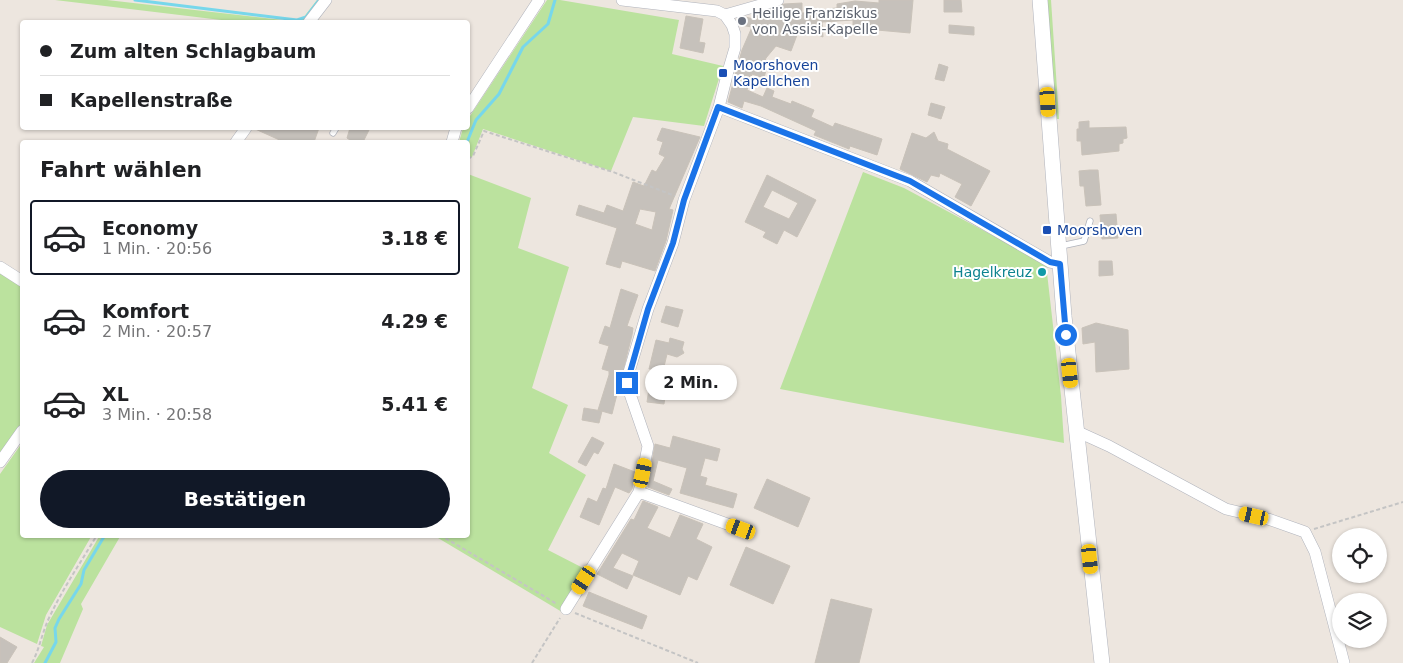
<!DOCTYPE html>
<html lang="de">
<meta charset="utf-8">
<style>
:root{--surface:#fff;--page:#f6f6f6;--text:#202124;--muted:#757577;--line:#e0e0e0;--accent:#111827}
body{margin:0;font-family:"DejaVu Sans",sans-serif;background:var(--page);color:var(--text);height:100vh;display:flex;flex-direction:column;font-size:19px;white-space:nowrap}
*{box-sizing:border-box;margin:0}
p{font-size:16px;color:var(--muted)}
.icon{flex:none;width:28px;height:28px;fill:none;stroke:currentColor;stroke-width:2;stroke-linecap:round;stroke-linejoin:round}
.map{position:relative;flex:1;overflow:hidden}
.side{position:absolute;left:20px;top:140px;width:450px;height:398px;display:flex;flex-direction:column;background:var(--surface);border-radius:5px;box-shadow:0 1px 4px #0004}
.side>*{flex:none}
.banner{position:absolute;left:20px;top:20px;width:450px;height:110px;border-radius:5px;box-shadow:0 1px 4px #0004;display:grid;align-content:center;height:110px;padding:0 20px;background:var(--surface)}
.tools{position:absolute;left:1332px;top:528px;display:grid;gap:10px}
.tools a{display:grid;place-items:center;width:55px;height:55px;border-radius:50%;background:var(--surface);box-shadow:0 1px 4px #0004;font-size:25px}
.end{position:absolute;width:22px;height:22px;margin:-11px;border:6px solid #1a73e8;background:#fff;box-shadow:0 0 0 2px #fff}
.from{border-radius:50%}
.bubble{position:absolute;height:35px;border-radius:18px;background:var(--surface);box-shadow:0 1px 4px #0004;font-size:16px;font-weight:800;line-height:35px;text-align:center}
.car{position:absolute;width:15px;height:30px;margin:-15px -8px;border-radius:6px;box-shadow:0 0 4px 1px #0007;background:linear-gradient(#f5c518 24%,#345 0 40%,#f5c518 0 76%,#345 0 86%,#f5c518 0)}
.banner b{display:flex;align-items:center;gap:18px;height:48px;font-size:19px}
.banner b+b{border-top:1px solid var(--line)}
.banner i{width:12px;height:12px;background:var(--text)}
ul{padding:0;list-style:none}
li{display:flex;align-items:center;gap:15px;height:75px;margin:0 10px 8px;padding:0 10px;border:2px solid transparent;border-radius:5px}
li div{flex:1}
li b{display:block;font-size:19px}
li em{font-style:normal;font-weight:800}
li.selected{border-color:var(--accent)}
li>.icon{width:45px;height:45px;stroke-width:1.5}
h2{padding:0 20px;font-size:22px;line-height:60px}
.button{display:flex;gap:10px;margin-top:auto;padding:10px 20px}
.button a{flex:1;height:58px;border-radius:30px;background:var(--accent);color:#fff;font-size:20px;font-weight:800;line-height:58px;text-align:center}
.map>svg:first-child{display:block}
.green{fill:#bbe29e}
.lines{fill:none;stroke-linecap:round;stroke-linejoin:round}
.stream{stroke:#77d7eb;stroke-width:3}
.building{fill:#c6c1bb;stroke:#c9c2b9;fill-rule:evenodd}
.lane-casing{stroke:#b0b3bc;stroke-width:7}
.street-casing{stroke:#b0b3bc;stroke-width:12}
.secondary-casing{stroke:#b0b3bc;stroke-width:16}
.path{stroke:#c4c4c4;stroke-width:2;stroke-dasharray:4 2.5;stroke-linecap:butt}
.lane{stroke:#fff;stroke-width:5.5}
.street{stroke:#fff;stroke-width:11}
.secondary{stroke:#fff;stroke-width:15}
.route{stroke:#1a73e8;stroke-width:6}
.worship-dot{fill:#6b7280;stroke:#fff;stroke-width:2}
.transit-dot{fill:#1a4fb4;stroke:#fff;stroke-width:2}
.culture-dot{fill:#0f9aa8;stroke:#fff;stroke-width:2}
.labels{text-anchor:middle;dominant-baseline:central;stroke-width:4;stroke-linejoin:round;paint-order:stroke}
.worship-label{font-size:14px;fill:#5b616d;stroke:#fff;text-anchor:start}
.transit-label{font-size:14px;fill:#164399;stroke:#fff;text-anchor:start}
.culture-label{font-size:14px;fill:#0d838f;stroke:#fff;text-anchor:end}
</style>
<div class="map">
<svg width="1403" height="663" viewBox="0 0 1403 663">
<rect width="100%" height="100%" fill="#ede6df"/>
<path class="green" d="M55,0H107L300,22L317,0H321L303,22H238Z
M547,0H560L679,20L672,54L723,66L704,126L633,117L611,171L483,129L472,157L468,158V142H459L463,128H468V119Z
M1045,0H1051L1059,119H1054Z
M863,172L904,188L1046,264L1061,396L1064,443L780,389Z
M468,174L531,198L518,248L569,267L532,388L568,405L549,453L586,475L548,550L585,569L562,612L433,535H468Z
M0,273L22,287V422L0,453Z
M22,443V535H92L46,615L37,644L0,627V474Z
M100,535H121L81,604L83,609L60,663H34L44,647L41,646L47,625Z"/>
<g class="lines">
<path class="stream" d="M135,0L297,20L306,17L319,0
M467,142L476,120L499,94L523,47L548,24L555,0
M45,663L56,642L55,628L59,619L81,584L84,570L105,535"/>
</g>
<path class="building" d="M879,0H913L910,33L877,30V25H853V20L822,22L823,37L800,27L791,51L776,46L766,58L762,69L766,70L764,78L752,74L747,90L763,97L767,88L774,91L772,97L791,104L792,101L814,110L811,117L833,127L835,123L882,139L877,155L850,146L849,149L814,135L816,131L761,106L744,101L742,108L728,102L742,50L752,27L740,25L739,19L745,17L758,20L756,14L784,4L802,3V13L826,12V9L837,8V4L855,1L879,3Z
M944,0H961L962,12H944Z
M686,16L703,19L699,42L705,43L703,53L680,48Z
M949,25L974,27V35L949,33Z
M939,64L948,67L944,81L935,79Z
M931,103L945,107L941,119L928,115Z
M1089,121V128L1126,127L1127,138L1123,139V143L1119,144V151L1082,155L1081,141H1077V129H1079V122Z
M253,128H319L314,142H284Z
M350,128H370L363,142H349L350,140L347,138Z
M662,128L700,137L669,209L673,210L666,241L655,271L622,261L620,268L606,264L617,228L576,215L579,205L604,213L607,205L623,211L633,182L644,186L652,170L656,172L665,157L659,154L663,142L657,140ZM640,209L656,212L652,230L635,224Z
M934,132L938,141L948,144L947,149L990,171L971,206L955,197L962,184L940,173L939,177L931,175L927,182L900,169L912,133L926,138Z
M1090,170H1098L1101,205L1086,206L1084,186H1080L1079,171Z
M767,175L816,200L797,237L784,230L777,244L763,237L766,232L745,222ZM772,190L798,203L789,219L763,207Z
M1116,214L1118,238L1102,239L1100,215Z
M1099,261H1112L1113,275L1099,276Z
M621,289L638,295L627,326L633,328L632,335L612,414L598,410L609,375V371L602,369L609,346L599,343L605,326L610,328Z
M666,306L683,310L678,327L661,322Z
M1096,323L1128,330L1129,369L1096,372L1095,342L1083,344L1082,328Z
M670,338L684,342L682,349L684,353L677,357L667,354L663,371L674,373L672,385L667,384L664,404L647,402L652,369H649L656,340L669,343Z
M584,408L602,411L599,423L582,420Z
M673,436L720,449L717,461L705,458L700,476L707,478L705,485L737,494L733,508L680,493L687,468L658,460L653,481L672,489L669,495L648,487L655,444L670,448Z
M592,437L604,443L598,454L594,452L586,466L578,462Z
M614,464L635,472L632,489L629,493L615,487L599,525L580,517L588,498L597,502L603,488L606,489Z
M767,479L810,498L798,527L754,508Z
M643,501L658,507L647,528L670,538L680,515L703,524L696,539L712,547L697,580L688,576L680,595L633,575L639,561L622,553L613,568L633,576L627,589L597,574L631,519L634,520Z
M746,547L790,566L773,604L730,585Z
M589,592L647,616L642,629L583,606Z
M831,599L872,609L859,663H815Z
M0,637L17,647L7,663H0Z"/>
<g class="lines">
<defs>
<path id="lane" d="M333,133L336,128
M1061,246L1084,241L1090,221"/>
<path id="street" d="M622,0L717,11L725,15L778,0
M309,22L326,0
M719,107L910,181L1050,262L1060,264
M468,108L539,0
M236,142L246,128
M452,142L456,128
M0,267L22,281
M1076,431L1109,446L1226,509L1268,519L1305,532L1315,552L1344,663
M0,462L22,431
M639,492L741,529
M566,609L639,492L648,446L629,391V372L648,309L673,243L684,200L719,107L727,75L735,48V34L732,25L725,15"/>
<path id="secondary" d="M1040,0L1064,316L1102,663"/>
</defs>
<use href="#lane" class="lane-casing"/>
<use href="#street" class="street-casing"/>
<use href="#secondary" class="secondary-casing"/>
<path class="path" d="M468,159L473,156L484,131L613,172L675,196
M1314,529L1403,502
M440,535L557,604
M575,613L698,663
M32,663C40,648 42,632 50,616C63,588 81,562 97,535
M532,663L560,618"/>
<use href="#lane" class="lane"/>
<use href="#street" class="street"/>
<use href="#secondary" class="secondary"/>
</g>
<g class="lines">
<path class="route" d="M627,383L648,309L673,243L684,200L718,107L910,181L1050,262L1060,264L1066,335"/>
</g>
<circle class="worship-dot" cx="742" cy="21" r="5"/>
<g class="transit-dot">
<rect x="718" y="68" width="10" height="10" rx="2.5"/>
<rect x="1042" y="225" width="10" height="10" rx="2.5"/>
</g>
<circle class="culture-dot" cx="1042" cy="272" r="5"/>
<g class="labels">
<g class="worship-label">
<text x="752" y="13">Heilige Franziskus<tspan x="752" dy="16">von Assisi-Kapelle</tspan></text>
</g>
<g class="transit-label">
<text x="733" y="65">Moorshoven<tspan x="733" dy="16">Kapellchen</tspan></text>
<text x="1057" y="230">Moorshoven</text>
</g>
<g class="culture-label">
<text x="1032" y="272">Hagelkreuz</text>
</g>
</g>
</svg>
<div class="tools">
<a><svg class="icon" aria-label="locate" viewBox="0 0 24 24"><circle cx="12" cy="12" r="6"/><path d="M12 2v4M12 18v4M2 12h4M18 12h4"/></svg></a>
<a><svg class="icon" aria-label="layers" viewBox="0 0 24 24"><path d="M12 4l9 5-9 5-9-5zM3 14l9 5 9-5"/></svg></a>
</div>
<i class="end from" style="left:1066px;top:335px"></i>
<i class="end" style="left:627px;top:383px"></i>
<div class="bubble" style="left:645px;top:365px;width:92px">2 Min.</div>
<i class="car" style="left:1048px;top:102px;rotate:176deg"></i>
<i class="car" style="left:1070px;top:373px;rotate:174deg"></i>
<i class="car" style="left:643px;top:473px;rotate:12deg"></i>
<i class="car" style="left:1254px;top:516px;rotate:283deg"></i>
<i class="car" style="left:741px;top:529px;rotate:290deg"></i>
<i class="car" style="left:1090px;top:559px;rotate:174deg"></i>
<i class="car" style="left:584px;top:580px;rotate:213deg"></i>
<div class="banner">
<b><i class="from"></i>Zum alten Schlagbaum</b>
<b><i></i>Kapellenstraße</b>
</div>
<section class="side">
<h2>Fahrt wählen</h2>
<ul>
<li class="selected"><svg class="icon" aria-label="car" viewBox="0 0 24 24"><path d="M5 17H2v-5l4-1 3-4h7l3 4 3 1v5h-3M9 17h6M6 11h13"/><circle cx="7" cy="17" r="2"/><circle cx="17" cy="17" r="2"/></svg><div><b>Economy</b><p>1 Min. · 20:56</p></div><em>3.18 €</em></li>
<li><svg class="icon" aria-label="car" viewBox="0 0 24 24"><path d="M5 17H2v-5l4-1 3-4h7l3 4 3 1v5h-3M9 17h6M6 11h13"/><circle cx="7" cy="17" r="2"/><circle cx="17" cy="17" r="2"/></svg><div><b>Komfort</b><p>2 Min. · 20:57</p></div><em>4.29 €</em></li>
<li><svg class="icon" aria-label="car" viewBox="0 0 24 24"><path d="M5 17H2v-5l4-1 3-4h7l3 4 3 1v5h-3M9 17h6M6 11h13"/><circle cx="7" cy="17" r="2"/><circle cx="17" cy="17" r="2"/></svg><div><b>XL</b><p>3 Min. · 20:58</p></div><em>5.41 €</em></li>
</ul>
<div class="button"><a>Bestätigen</a></div>
</section>
</div>
